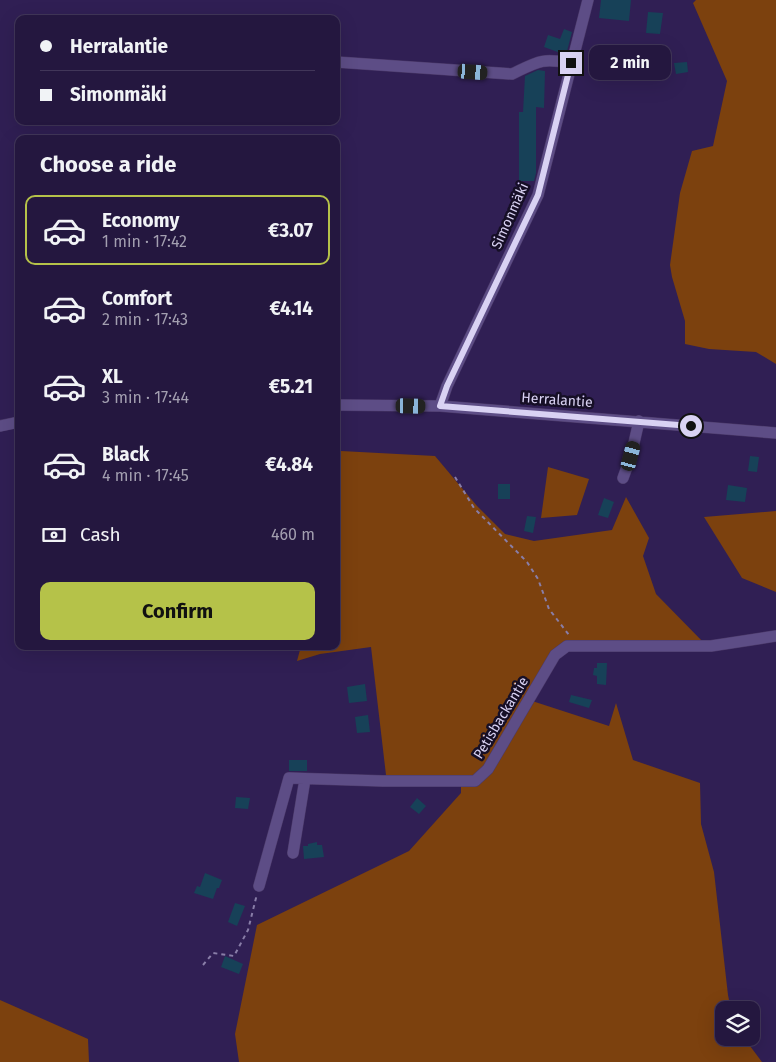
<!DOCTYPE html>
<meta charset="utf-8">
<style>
:root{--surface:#24173f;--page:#30244a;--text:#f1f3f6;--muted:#a39fb0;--line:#413659;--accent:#b5c249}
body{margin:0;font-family:"Fira Sans",sans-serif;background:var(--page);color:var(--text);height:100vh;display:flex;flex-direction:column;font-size:19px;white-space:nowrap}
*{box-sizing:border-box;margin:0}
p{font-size:16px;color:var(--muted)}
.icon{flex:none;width:28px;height:28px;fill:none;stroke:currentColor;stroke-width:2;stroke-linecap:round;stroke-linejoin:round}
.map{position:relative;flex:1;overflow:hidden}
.details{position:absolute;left:15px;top:135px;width:325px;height:515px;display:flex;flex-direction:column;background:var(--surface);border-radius:10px;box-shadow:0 5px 20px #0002,0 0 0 1px var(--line)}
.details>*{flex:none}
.top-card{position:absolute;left:15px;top:15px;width:325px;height:110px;border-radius:10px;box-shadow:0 5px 20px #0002,0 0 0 1px var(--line);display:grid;align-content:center;height:110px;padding:0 25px;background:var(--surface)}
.controls{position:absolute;left:715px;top:1001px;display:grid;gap:10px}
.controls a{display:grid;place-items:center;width:45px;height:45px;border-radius:10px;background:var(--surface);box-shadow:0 5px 20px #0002,0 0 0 1px var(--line);font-size:25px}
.end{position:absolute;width:22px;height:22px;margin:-11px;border:6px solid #d9d2f3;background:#111;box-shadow:0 0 0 2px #111}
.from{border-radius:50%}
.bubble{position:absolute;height:35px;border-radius:10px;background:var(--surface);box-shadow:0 5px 20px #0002,0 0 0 1px var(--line);font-size:16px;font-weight:700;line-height:35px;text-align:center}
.car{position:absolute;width:15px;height:30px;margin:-15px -8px;border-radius:6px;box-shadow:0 0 4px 1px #0007;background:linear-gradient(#222 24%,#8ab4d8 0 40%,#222 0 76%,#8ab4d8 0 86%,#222 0)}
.top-card b{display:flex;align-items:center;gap:18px;height:48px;font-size:19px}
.top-card b+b{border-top:1px solid var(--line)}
.top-card i{width:12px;height:12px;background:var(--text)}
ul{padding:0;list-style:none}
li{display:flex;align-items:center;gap:15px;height:70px;margin:0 10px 8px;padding:0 15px;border:2px solid transparent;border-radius:10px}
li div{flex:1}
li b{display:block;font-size:19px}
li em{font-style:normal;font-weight:700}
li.current{border-color:var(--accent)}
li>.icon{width:45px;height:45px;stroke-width:1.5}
h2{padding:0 25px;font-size:22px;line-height:60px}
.pay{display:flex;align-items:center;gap:12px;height:55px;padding:0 25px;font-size:19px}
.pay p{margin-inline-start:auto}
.button{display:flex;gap:10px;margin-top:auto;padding:10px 25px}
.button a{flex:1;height:58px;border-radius:10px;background:var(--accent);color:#111;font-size:20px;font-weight:700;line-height:58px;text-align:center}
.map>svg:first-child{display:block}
.forest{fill:#7c410e}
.building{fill:#174158}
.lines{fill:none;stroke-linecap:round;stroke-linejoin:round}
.minor-casing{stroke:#4b3a69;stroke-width:12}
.path{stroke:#897ea8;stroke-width:2;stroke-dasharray:4 4;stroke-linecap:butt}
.minor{stroke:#5d4d86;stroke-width:11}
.route{stroke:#d9d2f3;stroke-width:6}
.labels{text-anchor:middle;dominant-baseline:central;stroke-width:5;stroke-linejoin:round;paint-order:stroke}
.street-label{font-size:14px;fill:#d9d2f3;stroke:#160f26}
</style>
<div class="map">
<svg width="776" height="1062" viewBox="0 0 776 1062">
<rect width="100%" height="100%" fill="#301f54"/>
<path class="forest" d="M696,0H776V364L756,352L709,349L685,344V321L672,277L670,265L680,193L692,151L713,146L727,81L693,3Z
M341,451L435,456L477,506L505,534L534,541L612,530L626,497L649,538L643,556L656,594L704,643H565L526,699L609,726L616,703L633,760L700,783L701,824L714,872L728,995L731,1010H724V1038H744L762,1062H239L235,1034L257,925L409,851L461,793V775H386L371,647L320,654L297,661L301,646H336V461Z
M548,467L589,479L577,515L541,518Z
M776,511V592L742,578L704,517Z
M0,1000L88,1039L89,1062H0Z"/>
<path class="building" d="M601,0H631L629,21L599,18Z
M648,12L663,13L660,34L646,33Z
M564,29L572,32L566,55L544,47L548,35L560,39Z
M687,62L688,72L676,74L674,63Z
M538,70L545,71L544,108L536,107V173L534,181H519V112H523L525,76Z
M750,456L759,457L757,472L748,471Z
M498,484H510V499H498Z
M728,485L747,488L745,502L726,500Z
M604,498L614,502L608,518L598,515Z
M527,516L536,517L533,533L524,531Z
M597,663H607L606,685L597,684V676L593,675L594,668H597Z
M365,684L367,701L349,703L347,687Z
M571,695L592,700L589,708L569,702Z
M368,715L370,732L357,733L355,717Z
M289,760H307V771H289Z
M236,797L250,798L248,809L235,808Z
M417,798L426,806L419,814L410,807Z
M317,842V845H322L324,857L304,859L303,846H308V844Z
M205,873L222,880L219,888H217L213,899L194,893L197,886L200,887Z
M235,903L245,906L237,926L228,922Z
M225,956L243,964L239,974L221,967Z"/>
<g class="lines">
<defs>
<path id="minor" d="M336,62L512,74C539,61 541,58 571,63
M336,405L440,406L776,433
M440,406L447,386L538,195L588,0
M0,426L19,422
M623,478L631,456L639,421
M293,853L305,779
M259,886L289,778L383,781H475L488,769L555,655L567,646H711L776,636"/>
</defs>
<use href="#minor" class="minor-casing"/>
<path class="path" d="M455,477L474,508L527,562L538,579L549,609L569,635
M203,965L213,953L234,956L248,930L257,894"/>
<use href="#minor" class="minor"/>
</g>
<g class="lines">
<path class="route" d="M571,63L538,195L447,386L440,406L691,426"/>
</g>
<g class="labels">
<g class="street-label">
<text transform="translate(510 216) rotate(-66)">Simonmäki</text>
<text transform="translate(557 400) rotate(4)">Herralantie</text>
<text transform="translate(501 718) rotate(-59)">Petisbackantie</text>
</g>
</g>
</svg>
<div class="controls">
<a><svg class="icon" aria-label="layers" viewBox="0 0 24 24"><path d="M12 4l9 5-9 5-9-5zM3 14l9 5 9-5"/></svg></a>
</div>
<i class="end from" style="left:691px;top:426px"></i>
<i class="end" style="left:571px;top:63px"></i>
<div class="bubble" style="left:589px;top:45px;width:82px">2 min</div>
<i class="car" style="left:473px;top:72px;rotate:94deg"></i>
<i class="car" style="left:411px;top:406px;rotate:91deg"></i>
<i class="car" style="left:631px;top:456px;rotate:15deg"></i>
<div class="top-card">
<b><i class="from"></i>Herralantie</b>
<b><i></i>Simonmäki</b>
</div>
<section class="details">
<h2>Choose a ride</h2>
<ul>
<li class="current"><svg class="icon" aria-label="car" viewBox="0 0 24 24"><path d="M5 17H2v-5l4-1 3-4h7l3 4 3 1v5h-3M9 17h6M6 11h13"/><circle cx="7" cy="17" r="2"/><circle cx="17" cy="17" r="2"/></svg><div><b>Economy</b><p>1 min · 17:42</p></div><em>€3.07</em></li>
<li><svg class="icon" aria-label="car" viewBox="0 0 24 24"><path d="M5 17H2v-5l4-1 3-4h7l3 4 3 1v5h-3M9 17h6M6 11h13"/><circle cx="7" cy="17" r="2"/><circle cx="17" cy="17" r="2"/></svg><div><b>Comfort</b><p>2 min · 17:43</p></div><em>€4.14</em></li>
<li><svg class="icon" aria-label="car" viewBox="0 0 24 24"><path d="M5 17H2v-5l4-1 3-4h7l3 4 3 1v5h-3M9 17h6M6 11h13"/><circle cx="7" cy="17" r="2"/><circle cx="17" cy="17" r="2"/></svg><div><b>XL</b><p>3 min · 17:44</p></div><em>€5.21</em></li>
<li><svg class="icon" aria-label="car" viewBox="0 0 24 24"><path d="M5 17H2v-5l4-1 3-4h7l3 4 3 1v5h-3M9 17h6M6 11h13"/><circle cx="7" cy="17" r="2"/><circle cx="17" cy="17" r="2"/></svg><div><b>Black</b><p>4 min · 17:45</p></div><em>€4.84</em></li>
</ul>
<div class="pay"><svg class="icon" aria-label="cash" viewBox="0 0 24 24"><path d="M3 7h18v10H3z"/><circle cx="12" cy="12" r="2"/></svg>Cash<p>460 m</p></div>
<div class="button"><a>Confirm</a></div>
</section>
</div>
